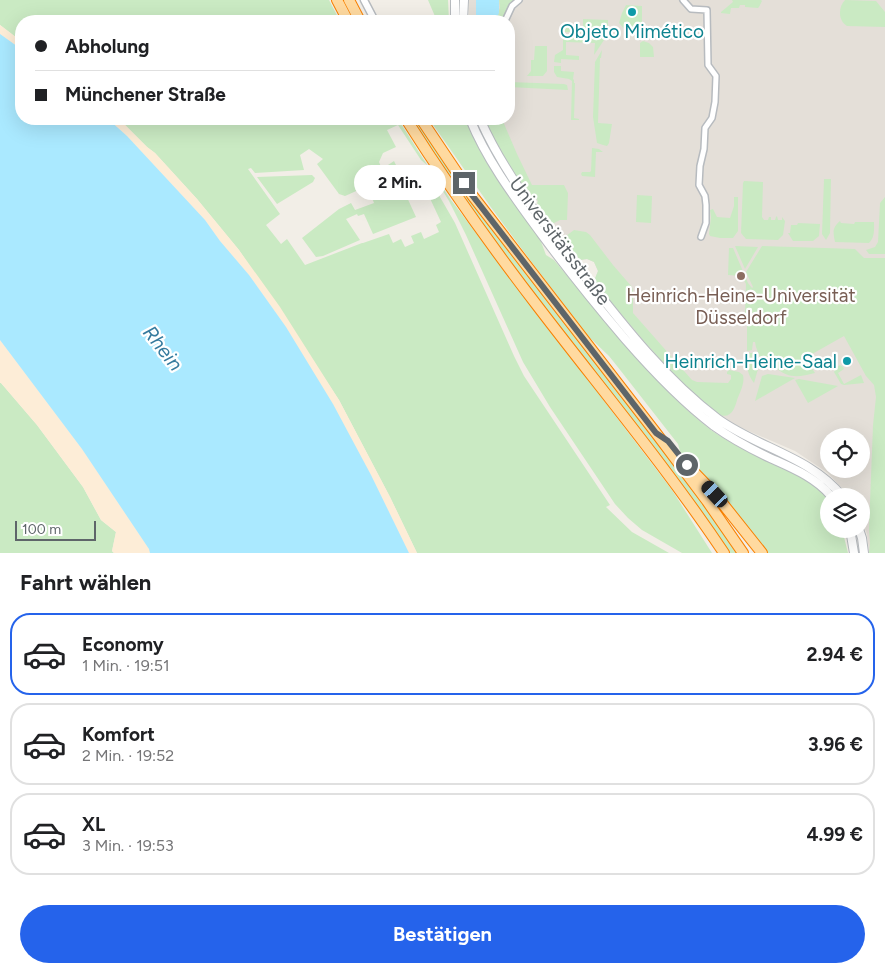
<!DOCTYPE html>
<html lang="de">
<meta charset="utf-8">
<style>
:root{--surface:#fff;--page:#f2f2f2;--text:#202124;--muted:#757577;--line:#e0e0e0;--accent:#2563eb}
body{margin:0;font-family:Figtree,sans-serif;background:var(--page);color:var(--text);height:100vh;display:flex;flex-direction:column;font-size:19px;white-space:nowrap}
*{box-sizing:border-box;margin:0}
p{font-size:16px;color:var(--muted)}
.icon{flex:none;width:28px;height:28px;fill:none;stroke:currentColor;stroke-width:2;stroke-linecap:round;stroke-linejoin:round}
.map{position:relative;height:553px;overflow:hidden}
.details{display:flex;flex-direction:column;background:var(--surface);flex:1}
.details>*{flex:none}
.guide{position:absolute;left:15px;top:15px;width:500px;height:110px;border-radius:20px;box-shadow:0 5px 20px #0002;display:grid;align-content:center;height:110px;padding:0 20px;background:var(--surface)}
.buttons{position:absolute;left:820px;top:428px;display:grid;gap:10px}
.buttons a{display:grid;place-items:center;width:50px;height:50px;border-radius:50%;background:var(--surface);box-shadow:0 5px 20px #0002;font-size:25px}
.scale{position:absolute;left:15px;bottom:12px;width:81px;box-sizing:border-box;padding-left:5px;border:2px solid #5e6569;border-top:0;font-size:14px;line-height:18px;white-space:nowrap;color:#5e6569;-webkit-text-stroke:4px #fff;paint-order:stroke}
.end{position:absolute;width:22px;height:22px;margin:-11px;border:6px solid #5e6569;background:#fff;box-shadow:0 0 0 2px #fff}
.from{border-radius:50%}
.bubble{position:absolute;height:35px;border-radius:18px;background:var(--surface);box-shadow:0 5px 20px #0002;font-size:16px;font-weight:700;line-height:35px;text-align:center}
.car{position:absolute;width:15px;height:30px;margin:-15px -8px;border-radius:6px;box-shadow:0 0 4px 1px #0007;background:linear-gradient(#222 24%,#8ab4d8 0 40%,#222 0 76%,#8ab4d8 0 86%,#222 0)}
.guide b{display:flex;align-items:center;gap:18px;height:48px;font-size:19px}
.guide b+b{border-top:1px solid var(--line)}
.guide i{width:12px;height:12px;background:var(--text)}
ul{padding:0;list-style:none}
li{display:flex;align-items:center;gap:15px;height:82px;margin:0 10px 8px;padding:0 10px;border:2px solid var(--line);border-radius:20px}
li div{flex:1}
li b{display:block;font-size:19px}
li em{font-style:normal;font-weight:700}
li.active{border-color:var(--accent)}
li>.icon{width:45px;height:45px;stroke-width:1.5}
h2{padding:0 20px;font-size:22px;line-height:60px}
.cta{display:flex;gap:10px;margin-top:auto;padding:10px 20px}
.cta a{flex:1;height:58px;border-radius:30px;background:var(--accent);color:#fff;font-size:20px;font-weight:700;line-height:58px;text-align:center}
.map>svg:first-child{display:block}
.education{fill:#e4dfd8;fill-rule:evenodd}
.green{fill:#caeac3}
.sand{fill:#fdedd7}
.water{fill:#aae9ff}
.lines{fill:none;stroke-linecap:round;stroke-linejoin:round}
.pedestrian-casing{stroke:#b7bbbf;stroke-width:8}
.minor-casing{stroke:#b7bbbf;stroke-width:9}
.tertiary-casing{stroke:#b7bbbf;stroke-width:10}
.trunk-casing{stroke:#f98000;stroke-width:12}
.pedestrian{stroke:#fff;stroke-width:5}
.minor{stroke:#fff;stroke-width:6}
.tertiary{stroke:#fff;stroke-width:8}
.trunk{stroke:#ffdaa0;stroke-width:10}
.route{stroke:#5e6569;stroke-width:6}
.culture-dot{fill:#0f9aa8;stroke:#fff;stroke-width:2}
.education-dot{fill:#8d6e63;stroke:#fff;stroke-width:2}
.labels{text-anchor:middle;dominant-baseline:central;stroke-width:4.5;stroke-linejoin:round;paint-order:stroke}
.culture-label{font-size:19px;fill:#0d838f;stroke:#fff}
.street-label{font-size:19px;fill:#5e6569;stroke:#fff}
.education-label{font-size:19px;fill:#785e54;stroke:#fff}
.water-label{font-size:20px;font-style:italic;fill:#367b9e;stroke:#fff}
</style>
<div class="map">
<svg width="885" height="553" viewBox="0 0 885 553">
<rect width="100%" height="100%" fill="#f2eee7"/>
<path class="education" d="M469,0H885V553H869L867,534L861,519V496H849L828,473L795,451L737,426L714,412L689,389L643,340L594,281L598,271L594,262L587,259L580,260L565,243L531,192L492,119H509V21H469ZM829,436H861V469H829Z"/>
<path class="green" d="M0,0H329L340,21H21V41L0,25Z
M428,0H448L449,21H437Z
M499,0H516L503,21H494L500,8Z
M732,0H761L762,1L759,7L758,8L745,7V5H740L739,8H731L730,14L721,13V12L733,2Z
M845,0L876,1L885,12V27L847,26C838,21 838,7 845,0Z
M626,5L642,6V31L655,32V33H651L648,36L630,35L619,23L622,13Z
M583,19L608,20V29L602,33L564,32V25L583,26Z
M563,36L602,37L604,40L594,55L595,43L566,42V55L579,56V60L561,59V63L554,62L555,55L563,50Z
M643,41L649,43L653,47L654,57H640V43Z
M535,46H547V71L543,76H527L531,71V60H534Z
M602,50L601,58H600L598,123L612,124L609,143L607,146L603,145L597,143L593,117L595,62Z
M554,66H561V71L574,72L573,79L574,80V83H575L574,118L579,119V120H571L572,81L569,79L557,77L554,72Z
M509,82L564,84L567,85L568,90L509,87Z
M119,119H398L424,160L451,200L672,490L712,553H682L642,530L628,518L615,504L550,407L523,362L466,235L449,201L427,165L421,160L398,125L387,130L396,147L383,153L379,162L382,169L394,161L399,171L390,176L345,196L339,194L317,164L323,159L309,149L300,155L304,170L255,173L251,168L248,169L280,214L266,225L281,244L287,239L305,265L362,243H363L389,234L393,243L401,239L405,247L414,243L411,236L421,232L424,239L439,232L436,225L441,222L420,177L424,175L429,178L455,223L514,356L524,376L610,505L606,507L632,532L669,553H417L390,497L339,400L239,250L197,199L155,153L147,147Z
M410,119H414L455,178L506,248L699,496L738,553H730C666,462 595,376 528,287C486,233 448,176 410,119Z
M429,119H467L489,164L506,192L540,239L546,255L554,260C575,285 596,310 618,335C646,369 676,403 711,430C731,444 753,454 775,464C795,474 814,482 829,499V529H842L848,553H768L718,493L688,462L680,451L678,444L617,366L609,356L587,335L533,264L490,206Z
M485,119H502L517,154L532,185H564L568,193L567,220H560L552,224L537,203L538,201L535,197H533C513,175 496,147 485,119Z
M592,148L599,149L603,152H596L595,177L582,176L581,174L582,172H590L591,171Z
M312,175L315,178L313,182L277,204L257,177Z
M824,179H831L830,233L826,240L822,234Z
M744,181L763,182L762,217L764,220H768L769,217H771V220H775L776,217L777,216L778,220H782V217L785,221L783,235L778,240L746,239L741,233L743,183Z
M400,182L416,217L373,234L364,214L358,216L357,214L346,219L360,240L323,256L316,257L302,238L339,209L351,203L355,210L374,203L371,195Z
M637,195L652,196L651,223L636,222Z
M734,197H738V231L733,238H720L710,236L709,234L711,217L710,210L713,209L717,217L730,218L734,206Z
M885,197V254H869L866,250L875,247L878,242L880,203Z
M840,221L841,223L854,224L855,222H874C874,230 875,237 869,243L835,242C833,232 832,228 840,221Z
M798,223L820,224L819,236L813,241H793L788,233H790L791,225H797Z
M574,230L586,232L590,235L613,265L632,287L633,291V313L692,380L697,382L728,383L731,379V375L727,374V372L729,370L739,372L743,375C745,383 740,392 737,400C735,408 731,419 720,415C712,412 705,403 699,398C660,363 627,321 594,281L598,271L594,262L587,259L580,260L564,240L566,236Z
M735,246L758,247L745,269Z
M762,246L855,249L864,258H885V553H869L870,543L869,529L873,425L876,397L874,385L866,376L844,336L805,358L815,373C799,377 789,379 776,368V364L770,365L762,363L756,347L755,342H753L752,350L747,351V318L745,313L746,284L743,278L740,276L728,275L729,248H733L748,283L752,288L753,287L746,272Z
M747,353H754L760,366L758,369L754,383C747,374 746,364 747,353Z
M840,365L843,367L844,369L838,373L844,384L861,375L864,383L844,385L841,384L834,372L836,368Z
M768,374L795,378L755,401L762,376Z
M799,379L838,386L808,403L795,380Z
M0,383H1L37,425L83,487L101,520L116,532L112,551L114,553H0Z"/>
<path class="sand" d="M0,25L21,41V49L0,34Z
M108,119H119L147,147L155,153L197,199L239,250L280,307L339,400L390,497L417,553H409L371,475L286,327L249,275L220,241L205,220L127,136Z
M0,340L82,449L149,549L150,553H114L112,551L116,532L101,520L83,487L37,425L1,383H0Z"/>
<path class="water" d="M476,0H499V13L495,21H480L476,18Z
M0,34L21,49V119H108L127,136L205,220L220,241L249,275L286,327L333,404L371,475L409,553H150L149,549L82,449L0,340Z"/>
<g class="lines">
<defs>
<path id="pedestrian" d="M683,0L691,9L707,10L708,65L716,76L715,102L712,118L705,128L704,149L700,166L699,185L705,196L706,205V223L701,237
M505,21L512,6L519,0"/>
<path id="minor" d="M364,0L375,21"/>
<path id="tertiary" d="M455,21V0
M463,21L464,0
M470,119C487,161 515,198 542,235C568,270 596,305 625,339C652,370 681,401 714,426C732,439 751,449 770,458C792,468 815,477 831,496
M480,119C503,171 538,216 573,261C617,317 661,376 718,419C758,448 811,457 842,496
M850,529L854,553
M859,529L862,538L864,553"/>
<path id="trunk" d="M337,0L348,21
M349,0L360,21
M406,119C447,184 492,247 539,308C601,389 667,468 724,553
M421,119L472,195L656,433L707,501L743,553
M686,464L715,494L762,553"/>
</defs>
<use href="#pedestrian" class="pedestrian-casing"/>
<use href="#minor" class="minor-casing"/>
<use href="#tertiary" class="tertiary-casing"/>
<use href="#trunk" class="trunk-casing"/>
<use href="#pedestrian" class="pedestrian"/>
<use href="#minor" class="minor"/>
<use href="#tertiary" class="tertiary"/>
<use href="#trunk" class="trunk"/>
</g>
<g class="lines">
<path class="route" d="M464,183L472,195L656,433L668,441L687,465"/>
</g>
<g class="culture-dot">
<circle cx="632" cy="12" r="5"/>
<circle cx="847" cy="361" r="5"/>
</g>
<circle class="education-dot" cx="741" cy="276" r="5"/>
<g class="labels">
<g class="culture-label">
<text x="632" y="31">Objeto Mimético</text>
<text x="837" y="361" text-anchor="end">Heinrich-Heine-Saal</text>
</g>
<g class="street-label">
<text transform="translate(560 241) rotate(53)">Universitätsstraße</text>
</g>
<g class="education-label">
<text x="741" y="295">Heinrich-Heine-Universität<tspan x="741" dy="22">Düsseldorf</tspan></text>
</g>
<g class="water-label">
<text transform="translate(163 348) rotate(52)">Rhein</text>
</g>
</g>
</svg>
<div class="buttons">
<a><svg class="icon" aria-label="locate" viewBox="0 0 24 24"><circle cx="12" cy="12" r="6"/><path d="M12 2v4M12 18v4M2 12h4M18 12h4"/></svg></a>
<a><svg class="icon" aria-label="layers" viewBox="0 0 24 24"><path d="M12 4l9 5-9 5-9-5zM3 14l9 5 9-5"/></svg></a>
</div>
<div class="scale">100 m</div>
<i class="end from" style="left:687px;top:465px"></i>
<i class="end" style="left:464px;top:183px"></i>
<div class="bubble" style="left:354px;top:165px;width:92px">2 Min.</div>
<i class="car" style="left:715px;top:494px;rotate:317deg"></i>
<div class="guide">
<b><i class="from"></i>Abholung</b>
<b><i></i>Münchener Straße</b>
</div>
</div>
<section class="details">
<h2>Fahrt wählen</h2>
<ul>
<li class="active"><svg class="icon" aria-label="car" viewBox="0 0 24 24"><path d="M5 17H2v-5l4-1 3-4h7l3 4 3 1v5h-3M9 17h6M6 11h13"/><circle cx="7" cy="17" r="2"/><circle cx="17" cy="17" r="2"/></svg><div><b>Economy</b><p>1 Min. · 19:51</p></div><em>2.94 €</em></li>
<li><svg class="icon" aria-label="car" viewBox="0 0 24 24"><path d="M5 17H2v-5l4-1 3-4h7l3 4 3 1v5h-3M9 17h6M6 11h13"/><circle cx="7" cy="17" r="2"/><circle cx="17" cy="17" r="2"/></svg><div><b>Komfort</b><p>2 Min. · 19:52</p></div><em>3.96 €</em></li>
<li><svg class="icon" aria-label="car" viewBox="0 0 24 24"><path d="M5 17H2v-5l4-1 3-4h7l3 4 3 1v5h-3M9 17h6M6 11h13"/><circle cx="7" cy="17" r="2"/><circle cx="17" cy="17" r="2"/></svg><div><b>XL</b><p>3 Min. · 19:53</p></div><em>4.99 €</em></li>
</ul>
<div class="cta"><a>Bestätigen</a></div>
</section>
